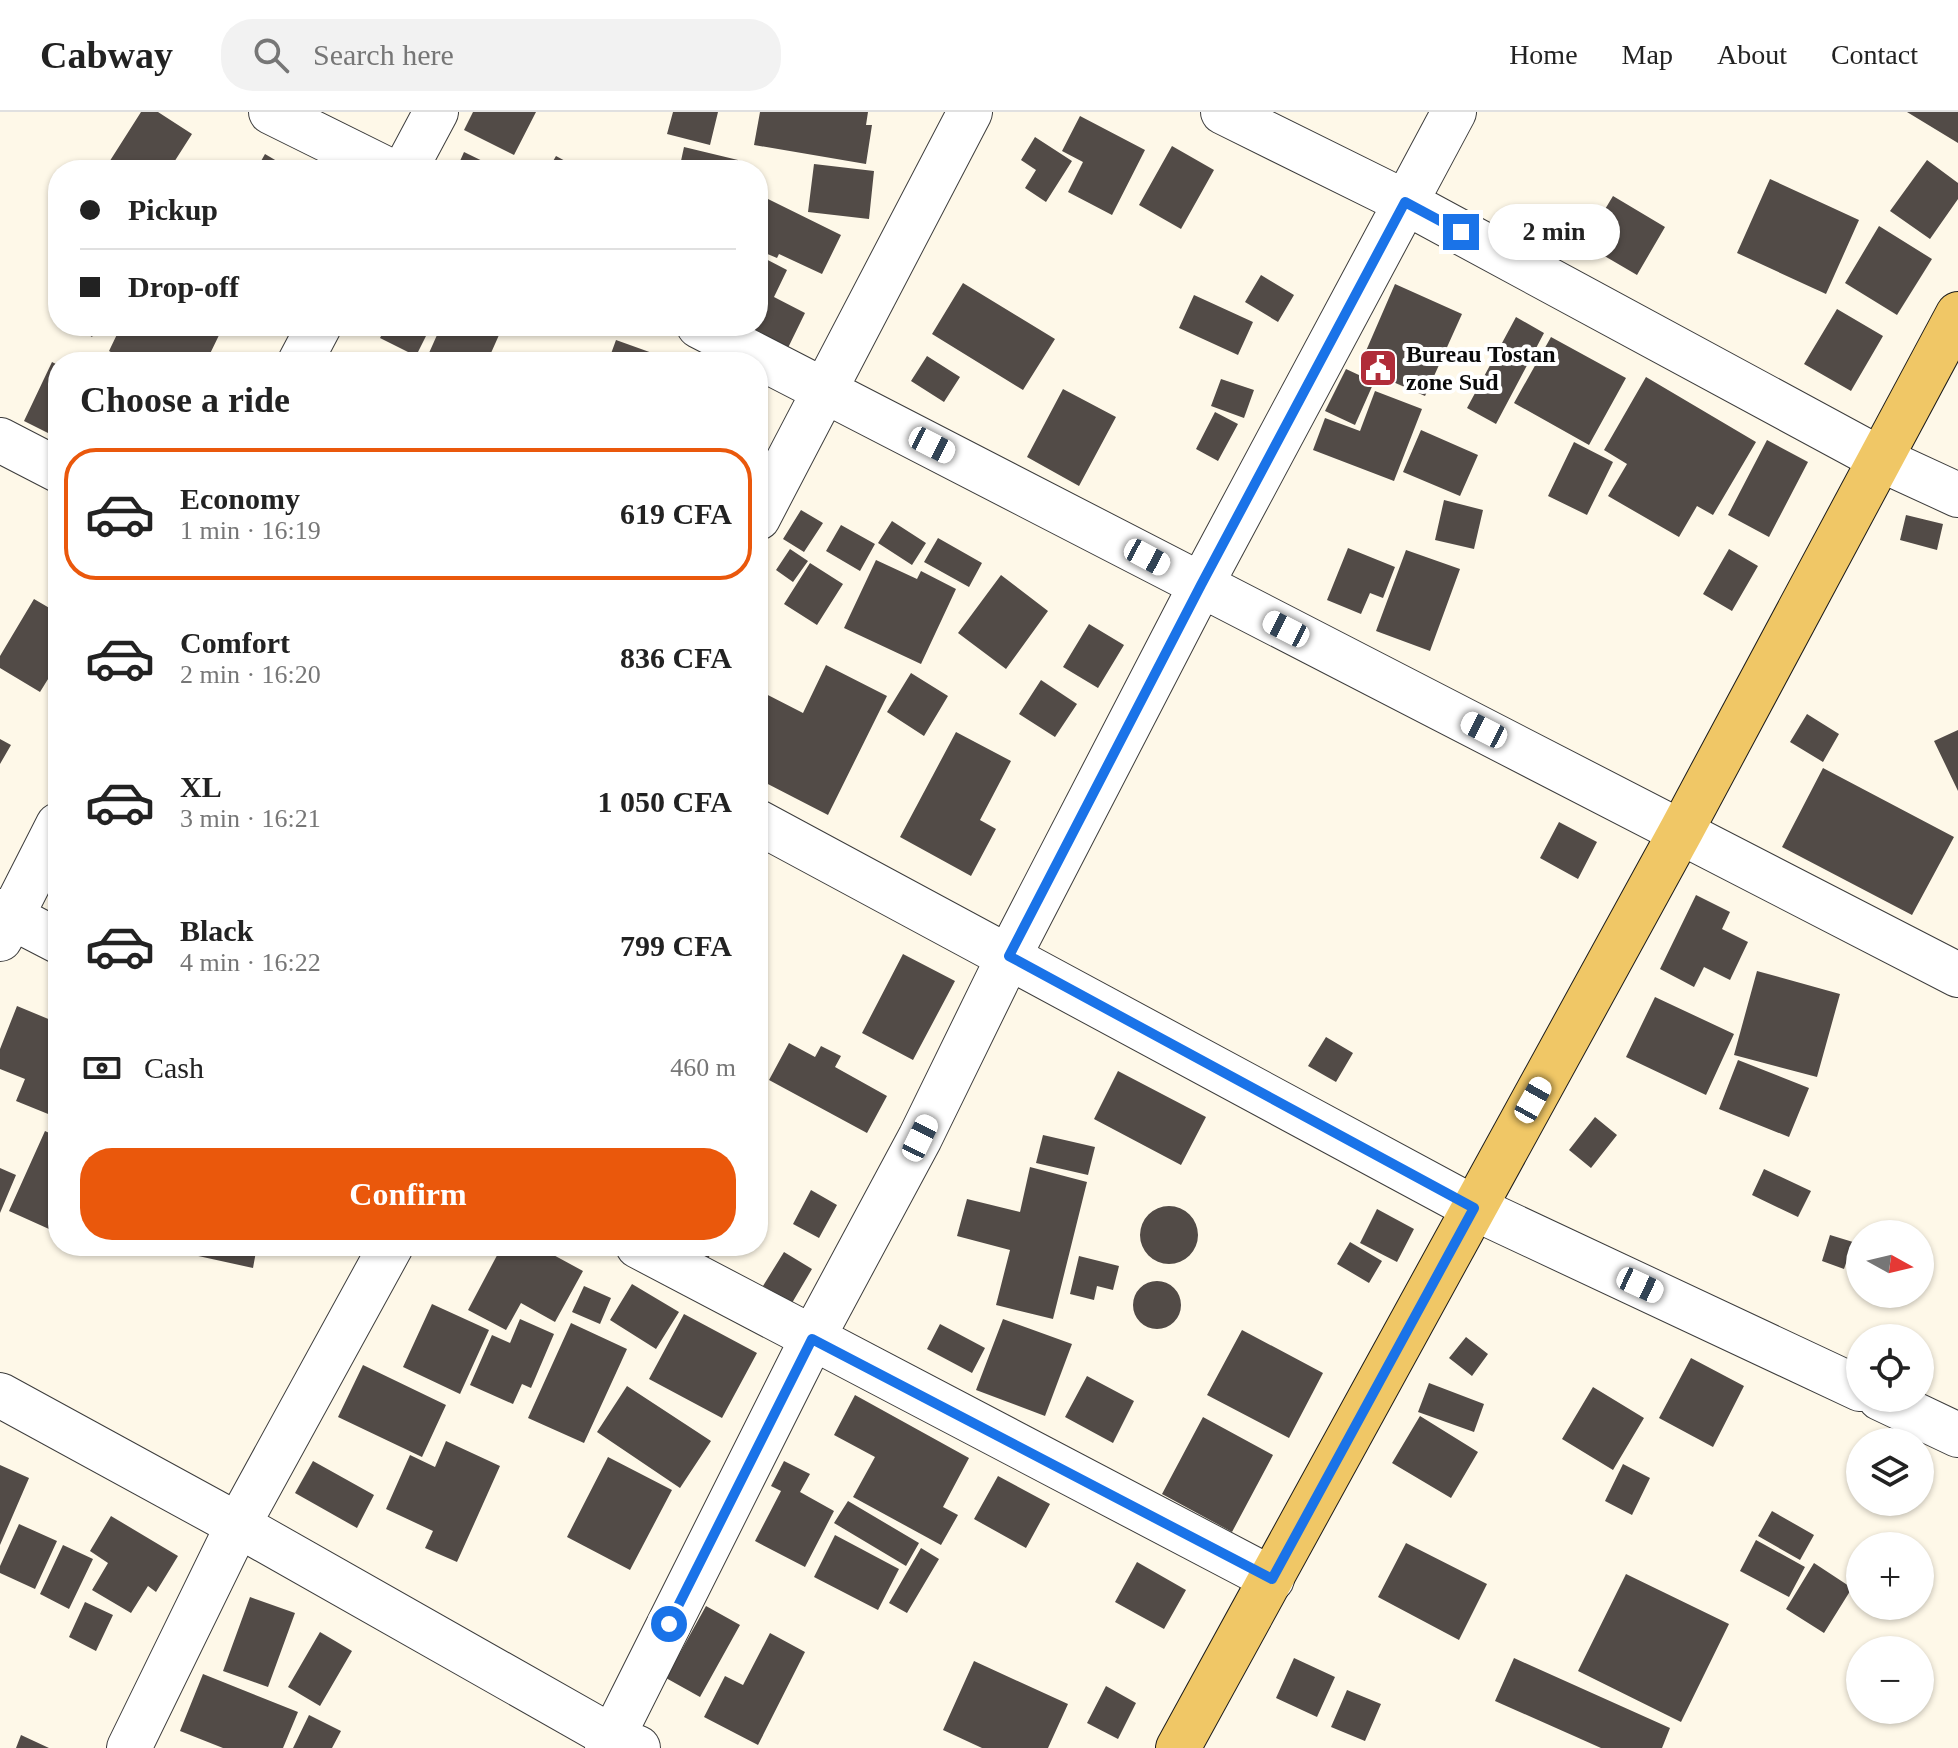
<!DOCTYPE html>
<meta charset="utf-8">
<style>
:root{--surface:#fff;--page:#f2f2f2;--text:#222;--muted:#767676;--line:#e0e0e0;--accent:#ea580c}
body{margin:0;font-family:"Times New Roman",serif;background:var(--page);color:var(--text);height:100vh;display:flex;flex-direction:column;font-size:30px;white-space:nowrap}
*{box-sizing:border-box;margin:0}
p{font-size:26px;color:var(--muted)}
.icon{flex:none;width:44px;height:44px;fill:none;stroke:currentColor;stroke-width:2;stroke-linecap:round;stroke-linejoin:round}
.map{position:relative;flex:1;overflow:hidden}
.drawer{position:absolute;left:48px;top:240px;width:720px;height:904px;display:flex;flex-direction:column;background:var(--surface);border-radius:32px;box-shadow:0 2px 6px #0004}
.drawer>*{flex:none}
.top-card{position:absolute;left:48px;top:48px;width:720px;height:176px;border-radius:32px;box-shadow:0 2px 6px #0004;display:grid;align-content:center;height:176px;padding:0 32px;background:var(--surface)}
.needle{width:52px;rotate:98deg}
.controls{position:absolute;left:1846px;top:1108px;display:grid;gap:16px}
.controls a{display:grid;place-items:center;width:88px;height:88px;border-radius:50%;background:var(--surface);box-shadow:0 2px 6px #0004;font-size:40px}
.end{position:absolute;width:36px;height:36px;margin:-18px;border:10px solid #1a73e8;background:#fff;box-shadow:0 0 0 4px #fff}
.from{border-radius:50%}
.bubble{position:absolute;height:56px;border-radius:28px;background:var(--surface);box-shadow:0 2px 6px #0004;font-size:26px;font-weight:600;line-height:56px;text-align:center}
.car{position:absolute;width:24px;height:48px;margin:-24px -12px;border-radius:10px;box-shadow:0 0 6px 2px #0007;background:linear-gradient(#fff 24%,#345 0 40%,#fff 0 76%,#345 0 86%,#fff 0)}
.top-card b{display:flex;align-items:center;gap:28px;height:76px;font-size:30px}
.top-card b+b{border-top:2px solid var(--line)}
.top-card i{width:20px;height:20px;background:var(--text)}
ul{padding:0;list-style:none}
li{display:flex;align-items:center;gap:24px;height:132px;margin:0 16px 12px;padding:0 16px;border:4px solid transparent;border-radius:32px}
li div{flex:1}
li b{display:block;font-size:30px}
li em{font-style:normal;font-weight:600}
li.selected{border-color:var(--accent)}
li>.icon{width:72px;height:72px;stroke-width:1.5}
h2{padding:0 32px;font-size:36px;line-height:96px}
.pay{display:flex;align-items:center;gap:20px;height:88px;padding:0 32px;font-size:30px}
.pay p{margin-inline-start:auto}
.cta{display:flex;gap:16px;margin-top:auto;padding:16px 32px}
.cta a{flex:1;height:92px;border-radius:32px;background:var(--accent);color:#fff;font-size:32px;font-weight:600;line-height:92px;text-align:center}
header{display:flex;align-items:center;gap:48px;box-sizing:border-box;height:112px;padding:0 40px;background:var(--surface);border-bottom:2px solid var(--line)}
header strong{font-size:38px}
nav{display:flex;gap:44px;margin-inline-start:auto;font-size:28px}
.search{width:560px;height:72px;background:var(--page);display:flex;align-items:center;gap:20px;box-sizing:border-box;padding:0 28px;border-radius:32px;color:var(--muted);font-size:30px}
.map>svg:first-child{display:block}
.building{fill:#524b47}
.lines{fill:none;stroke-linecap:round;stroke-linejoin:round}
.minor-casing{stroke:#3d3d3d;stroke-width:46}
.primary-casing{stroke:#1b1b1b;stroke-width:46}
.minor{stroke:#fff;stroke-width:44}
.primary{stroke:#f0c766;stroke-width:44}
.route{stroke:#1a73e8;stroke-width:10}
.labels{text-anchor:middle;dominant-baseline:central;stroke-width:8;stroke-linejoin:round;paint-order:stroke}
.poi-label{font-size:24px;font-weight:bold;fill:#0a0a0a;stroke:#fff;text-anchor:start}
</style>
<header>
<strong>Cabway</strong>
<div class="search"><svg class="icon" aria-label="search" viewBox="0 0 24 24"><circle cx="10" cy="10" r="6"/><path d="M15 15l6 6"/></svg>Search here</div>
<nav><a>Home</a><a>Map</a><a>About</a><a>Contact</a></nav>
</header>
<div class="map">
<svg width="1958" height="1636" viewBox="0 0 1958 1636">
<rect width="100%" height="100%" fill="#fef8e8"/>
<path class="building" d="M141,0H158L192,22L169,58H111L106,55Z
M473,0H536L514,43L464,18Z
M673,0H718L710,33L667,22Z
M760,0H868L866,13H872L866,52L754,33Z
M1907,0H1958V31Z
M1080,4L1145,38L1112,103L1068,80L1083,50L1062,39Z
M1035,25L1072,49L1046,90L1025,76L1036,58L1021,48Z
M1172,34L1214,58L1181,117L1139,93Z
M684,35L738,48L736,58H679Z
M464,40L501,58H456Z
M265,42L292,58H256Z
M556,44L582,58H548Z
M1927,48L1958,71V87L1930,127L1890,99Z
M814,52L874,59L869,107L808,100Z
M1770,67L1859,108L1826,182L1737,141Z
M1613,84L1665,115L1637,163L1584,132Z
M768,87L841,123L822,162L779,142L777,146L758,138V109Z
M1879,114L1932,147L1897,203L1845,171Z
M758,143L787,158L774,185L805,201L784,244L725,214H758Z
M1261,163L1294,183L1278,210L1245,190Z
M963,171L1055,227L1023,278L932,222Z
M1395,172L1462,202L1425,284L1359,255Z
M1194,183L1253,210L1238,243L1179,216Z
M1837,197L1883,224L1851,279L1804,252Z
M1516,205L1544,221L1496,312L1467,296Z
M76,214H99L92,225Z
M121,214H215L222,217L206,250H128L109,239Z
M386,214H431L416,244L380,226Z
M441,214H507L503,224L499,223L487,250H425Z
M1551,225L1626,266L1589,333L1514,291Z
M616,228L655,242L652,250H608Z
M927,244L960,265L944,290L911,269Z
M52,250L58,253V326L24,309Z
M1346,257L1374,270L1355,313L1325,299Z
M1646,265L1756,330L1713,403L1697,394L1679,425L1608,384L1627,352L1604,338Z
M1221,267L1254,278L1244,306L1211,294Z
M1063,277L1116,305L1079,374L1027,345Z
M1375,279L1422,297L1394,369L1313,338L1325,306L1360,319Z
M1215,300L1238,312L1218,349L1196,337Z
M1421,318L1478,343L1460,384L1403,360Z
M1767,328L1808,350L1769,425L1728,403Z
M1574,330L1613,350L1587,403L1548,384Z
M1444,388L1483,398L1474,437L1435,428Z
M801,398L823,411L804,440L783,427Z
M1906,403L1943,412L1937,438L1900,428Z
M892,409L926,431L912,453L878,431Z
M841,413L875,432L860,459L826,439Z
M938,426L982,451L969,475L924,450Z
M1348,436L1395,455L1383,486L1370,481L1361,502L1327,488Z
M790,437L808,449L793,470L776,458Z
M1729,437L1758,454L1732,499L1703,482Z
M1406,438L1460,457L1430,539L1376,519Z
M876,448L917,467L921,459L956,477L921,552L844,516Z
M810,451L843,472L817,513L784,492Z
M1001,463L1048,499L1006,557L958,521Z
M34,487L58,501V551L40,580L0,556V544Z
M1089,512L1124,533L1098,576L1063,555Z
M826,553L887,584L828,703L758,667V578L803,601Z
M911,561L948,584L924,624L887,600Z
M1041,568L1077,592L1055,625L1019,602Z
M1807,602L1839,622L1823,650L1790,630Z
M1958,618V679L1934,629Z
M956,620L1011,649L980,708L996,717L971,764L900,725Z
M0,627L11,633L0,652Z
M1823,656L1954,725L1912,803L1782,735Z
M1559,710L1597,730L1578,767L1540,746Z
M1696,783L1730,800L1722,817L1748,830L1730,868L1704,855L1694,875L1660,857Z
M903,842L955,869L913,948L862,921Z
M1757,859L1840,882L1817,965L1734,943Z
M1655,885L1734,922L1706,983L1626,945Z
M17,894L58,911V1006L16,989L25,967L0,957V937Z
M1326,925L1353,941L1336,970L1308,954Z
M789,931L815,945L821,934L841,944L835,955L887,984L867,1021L769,968Z
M1738,948L1809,976L1789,1025L1719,997Z
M1118,959L1206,1005L1181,1053L1094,1007Z
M1595,1005L1617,1023L1591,1056L1569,1038Z
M45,1019L58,1025V1096L49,1117L9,1099Z
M1043,1023L1095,1035L1088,1063L1036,1051Z
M1030,1055L1087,1070L1053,1207L996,1193L1010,1138L957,1124L967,1087L1020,1100Z
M0,1056L16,1063L0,1101Z
M1764,1057L1811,1079L1798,1105L1752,1083Z
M811,1078L837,1093L819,1126L793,1112Z
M1140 1123a29 29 0 1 1 58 0a29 29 0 1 1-58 0Z
M1377,1097L1414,1117L1397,1150L1360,1131Z
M1830,1123L1853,1130L1844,1157L1822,1149Z
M1350,1130L1382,1149L1369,1171L1337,1152Z
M182,1134H257L253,1156L180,1140Z
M502,1134H537L583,1159L555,1210L521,1191L506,1218L468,1198Z
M687,1134H716L707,1148Z
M784,1140L812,1157L792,1191L763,1174Z
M1079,1144L1119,1154L1113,1178L1097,1174L1094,1188L1070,1182Z
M1133 1193a24 24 0 1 1 48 0a24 24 0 1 1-48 0Z
M632,1172L679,1200L656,1237L610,1208Z
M584,1174L611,1186L600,1212L572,1200Z
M432,1192L489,1218L460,1282L403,1255Z
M684,1202L757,1241L722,1306L649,1267Z
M520,1207L554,1222L531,1276L522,1272L513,1292L470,1273L492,1223L510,1231Z
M1003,1207L1072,1232L1045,1304L976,1278Z
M571,1211L627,1237L584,1331L528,1306Z
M940,1212L985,1236L972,1261L927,1237Z
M1242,1218L1323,1261L1289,1326L1207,1283Z
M1466,1225L1488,1242L1472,1264L1449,1246Z
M1691,1246L1744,1274L1713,1335L1659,1306Z
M363,1253L446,1293L422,1345L338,1305Z
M1087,1264L1134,1289L1113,1331L1065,1305Z
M1429,1271L1484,1292L1474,1320L1418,1300Z
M627,1274L711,1329L680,1376L597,1320Z
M1593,1275L1644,1306L1613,1358L1562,1327Z
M855,1283L969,1346L943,1395L958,1403L941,1433L853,1385L875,1345L834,1323Z
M1420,1304L1478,1340L1451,1386L1392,1351Z
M1203,1305L1273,1343L1232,1420L1162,1382Z
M446,1329L500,1354L457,1450L425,1436L433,1419L386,1397L410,1343L435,1355Z
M608,1345L672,1378L630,1458L567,1425Z
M313,1349L374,1383L357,1416L295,1381Z
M784,1349L810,1362L800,1380L834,1399L805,1455L755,1429L781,1379L771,1374Z
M1623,1352L1650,1366L1632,1403L1605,1389Z
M0,1353L29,1366L0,1433Z
M998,1364L1050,1392L1026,1436L974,1407Z
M848,1389L919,1431L906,1454L834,1411Z
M1772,1399L1814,1423L1800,1448L1758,1424Z
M111,1404L178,1444L156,1480L148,1474L131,1501L92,1478L108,1451L90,1439Z
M19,1412L57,1429L35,1477L0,1461V1454Z
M835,1423L899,1457L878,1498L814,1465Z
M1756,1428L1805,1455L1789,1485L1740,1459Z
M1406,1431L1487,1472L1459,1528L1378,1485Z
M63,1433L93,1447L69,1497L40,1482Z
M921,1436L939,1447L907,1501L889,1491Z
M1137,1450L1186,1478L1164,1517L1115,1490Z
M1814,1451L1852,1476L1824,1521L1786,1497Z
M1626,1462L1729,1512L1681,1610L1578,1559Z
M250,1485L295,1501L268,1575L223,1559Z
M85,1490L113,1503L96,1539L69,1525Z
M706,1494L740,1513L700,1585L666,1566Z
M320,1520L352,1539L320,1594L288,1575Z
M770,1521L805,1540L758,1633L704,1605L725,1564L743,1573Z
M1294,1546L1335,1565L1317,1605L1276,1586Z
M1514,1546L1670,1616L1662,1636H1601L1495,1589Z
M974,1549L1068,1592L1048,1636H982L943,1618Z
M203,1562L298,1600L283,1636H223L180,1619Z
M1106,1574L1136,1591L1118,1627L1087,1611Z
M1347,1578L1381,1592L1365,1629L1331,1615Z
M309,1603L341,1619L332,1636H293Z
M21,1623L49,1636H16Z"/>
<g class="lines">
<defs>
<path id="minor" d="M271,0L388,58
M1223,0L1405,90L1882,348L1958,383
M405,58L436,0
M699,214L1958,863
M300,250L319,214
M0,328L58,358
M758,406L970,0
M758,710L1474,1096L1860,1277
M0,799L58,829
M0,827L58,713
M638,1134L1272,1467
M0,1283L238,1413L612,1625L638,1636
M1880,1286L1958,1323
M129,1636L238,1413L391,1134
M607,1636L812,1227L920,1026L1009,844L1201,473L1454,0"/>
<path id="primary" d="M1178,1636L1681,719L1958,202"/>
</defs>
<use href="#minor" class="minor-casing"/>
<use href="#primary" class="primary-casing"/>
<use href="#minor" class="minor"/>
<use href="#primary" class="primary"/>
</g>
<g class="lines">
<path class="route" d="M669,1512L812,1227L1272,1467L1474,1096L1009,844L1201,473L1405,90L1461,120"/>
</g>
<defs>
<symbol id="civic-square" viewBox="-11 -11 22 22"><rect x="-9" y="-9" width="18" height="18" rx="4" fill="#b02c39" stroke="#fff"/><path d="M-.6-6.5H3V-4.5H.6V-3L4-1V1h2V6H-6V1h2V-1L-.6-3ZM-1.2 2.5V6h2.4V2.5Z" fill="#fff"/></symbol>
</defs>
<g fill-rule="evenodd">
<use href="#civic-square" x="1356" y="234" width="44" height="44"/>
</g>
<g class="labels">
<g class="poi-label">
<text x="1406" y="242">Bureau Tostan<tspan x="1406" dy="28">zone Sud</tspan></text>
</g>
</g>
</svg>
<div class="controls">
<a><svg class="needle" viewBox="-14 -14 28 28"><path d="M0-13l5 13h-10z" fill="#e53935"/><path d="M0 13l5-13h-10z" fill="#767676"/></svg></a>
<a><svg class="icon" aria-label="locate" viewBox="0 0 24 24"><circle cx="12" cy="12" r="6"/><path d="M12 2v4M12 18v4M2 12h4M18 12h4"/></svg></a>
<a><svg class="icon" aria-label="layers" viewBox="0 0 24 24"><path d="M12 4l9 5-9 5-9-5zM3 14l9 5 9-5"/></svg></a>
<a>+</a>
<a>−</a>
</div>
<i class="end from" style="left:669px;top:1512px"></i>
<i class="end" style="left:1461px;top:120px"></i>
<div class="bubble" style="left:1488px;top:92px;width:132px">2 min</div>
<i class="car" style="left:932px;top:333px;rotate:117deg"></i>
<i class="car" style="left:1147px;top:445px;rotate:118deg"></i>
<i class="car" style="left:1286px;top:517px;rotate:297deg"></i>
<i class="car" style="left:1484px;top:618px;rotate:297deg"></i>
<i class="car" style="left:1533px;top:988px;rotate:29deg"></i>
<i class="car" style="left:920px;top:1026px;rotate:26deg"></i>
<i class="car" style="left:1640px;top:1173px;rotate:115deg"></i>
<div class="top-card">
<b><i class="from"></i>Pickup</b>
<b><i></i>Drop-off</b>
</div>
<section class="drawer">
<h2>Choose a ride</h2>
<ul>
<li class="selected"><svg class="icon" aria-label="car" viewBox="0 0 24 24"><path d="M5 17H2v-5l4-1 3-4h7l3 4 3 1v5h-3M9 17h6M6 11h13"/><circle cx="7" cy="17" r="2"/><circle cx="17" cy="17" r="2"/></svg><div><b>Economy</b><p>1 min · 16:19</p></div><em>619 CFA</em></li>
<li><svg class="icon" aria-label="car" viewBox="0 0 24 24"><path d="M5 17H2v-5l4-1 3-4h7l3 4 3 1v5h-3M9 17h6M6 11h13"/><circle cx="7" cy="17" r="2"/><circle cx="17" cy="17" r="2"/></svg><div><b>Comfort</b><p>2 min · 16:20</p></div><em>836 CFA</em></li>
<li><svg class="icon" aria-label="car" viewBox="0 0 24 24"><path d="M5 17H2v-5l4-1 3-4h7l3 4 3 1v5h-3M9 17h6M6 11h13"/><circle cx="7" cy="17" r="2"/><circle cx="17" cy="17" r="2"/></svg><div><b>XL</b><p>3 min · 16:21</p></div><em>1 050 CFA</em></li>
<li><svg class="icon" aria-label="car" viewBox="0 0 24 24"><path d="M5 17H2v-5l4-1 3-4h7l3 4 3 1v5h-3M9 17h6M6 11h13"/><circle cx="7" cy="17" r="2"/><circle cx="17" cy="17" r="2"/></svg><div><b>Black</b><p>4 min · 16:22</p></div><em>799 CFA</em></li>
</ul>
<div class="pay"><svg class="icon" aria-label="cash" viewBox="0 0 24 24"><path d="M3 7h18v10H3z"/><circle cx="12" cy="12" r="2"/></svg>Cash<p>460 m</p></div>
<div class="cta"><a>Confirm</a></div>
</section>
</div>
